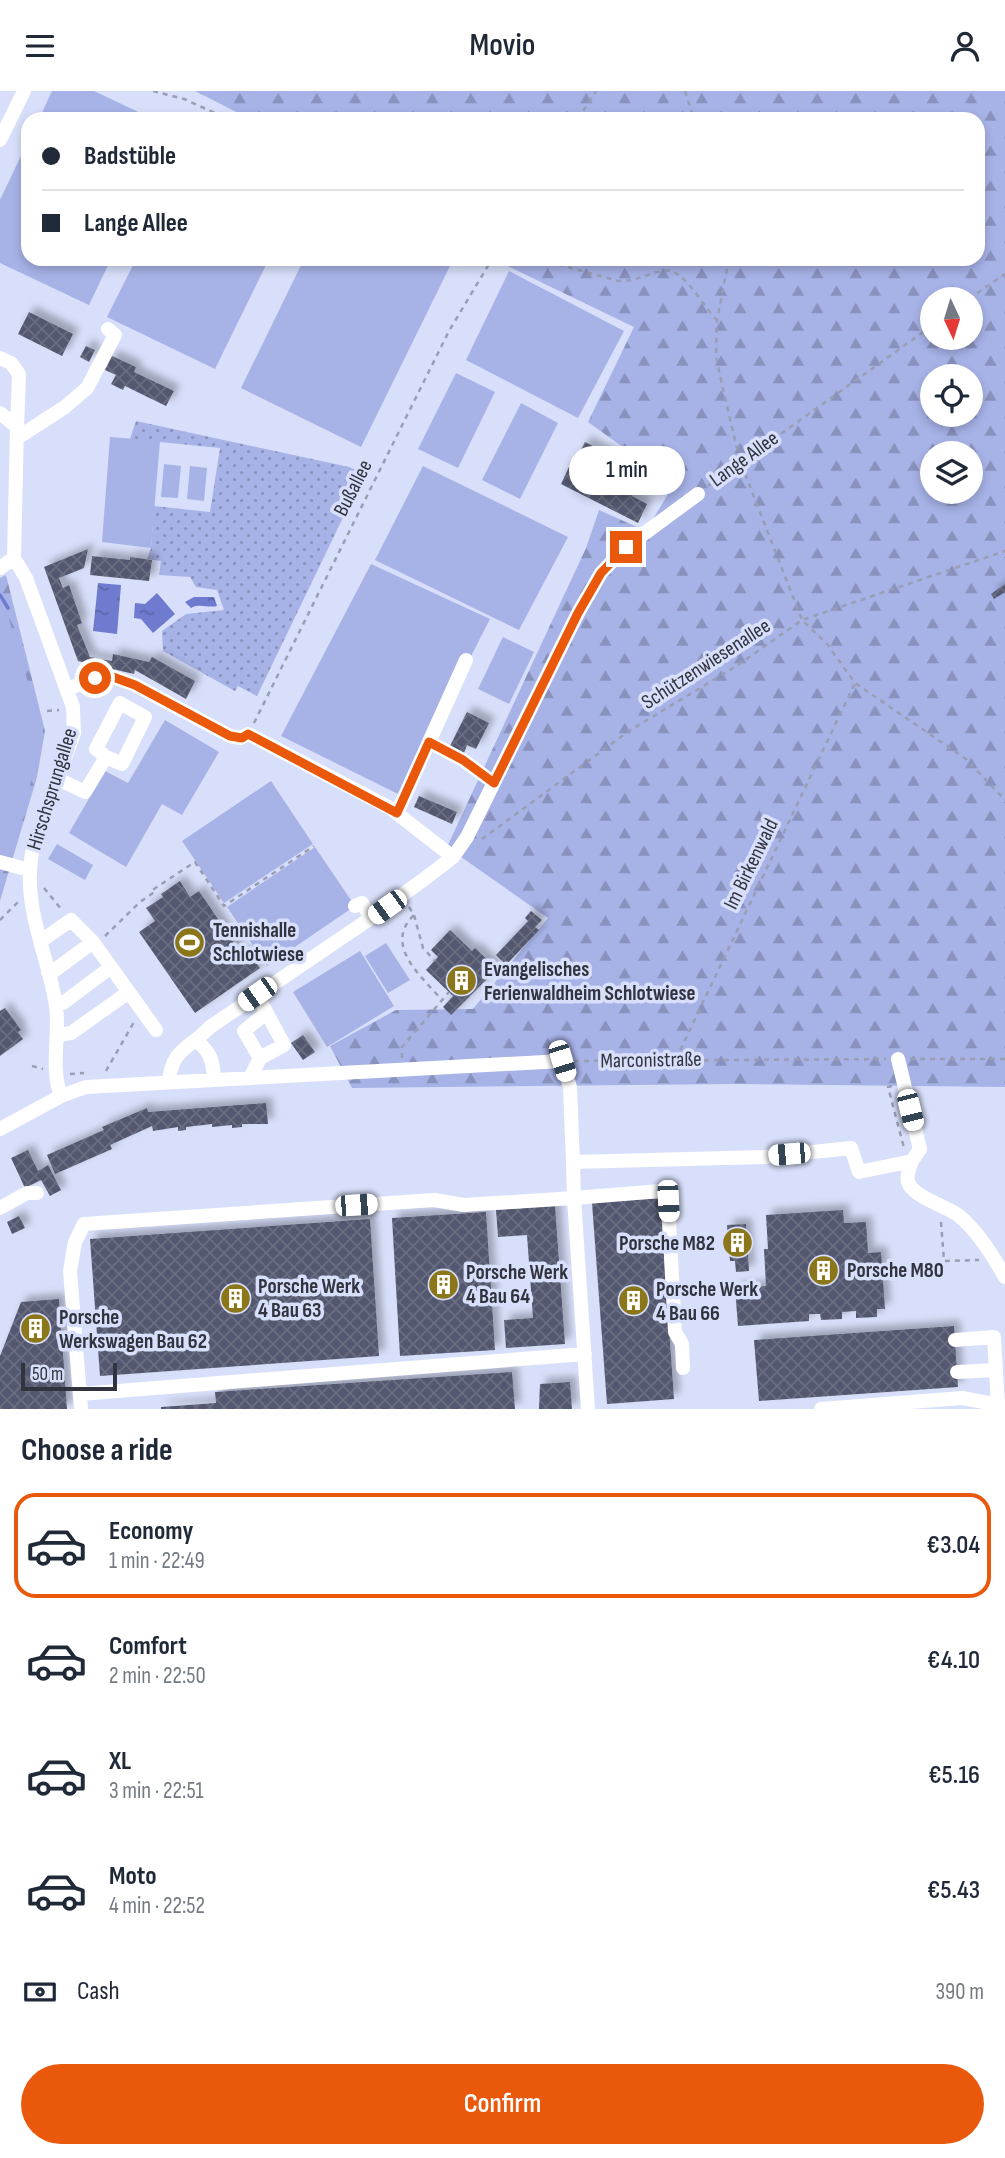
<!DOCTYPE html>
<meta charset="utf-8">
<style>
:root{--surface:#fff;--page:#f6f6f7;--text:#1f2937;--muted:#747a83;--line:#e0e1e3;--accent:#ea580c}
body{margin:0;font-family:"Sofia Sans Condensed",sans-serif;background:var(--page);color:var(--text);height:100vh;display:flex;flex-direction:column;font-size:26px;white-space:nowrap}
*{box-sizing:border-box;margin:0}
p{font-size:23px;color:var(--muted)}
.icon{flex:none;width:38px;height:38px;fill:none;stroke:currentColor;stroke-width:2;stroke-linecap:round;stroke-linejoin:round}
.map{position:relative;height:1318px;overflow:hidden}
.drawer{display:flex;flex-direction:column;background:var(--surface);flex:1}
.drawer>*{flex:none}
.hud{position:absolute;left:21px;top:21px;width:964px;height:154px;border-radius:21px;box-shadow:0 4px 10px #0003;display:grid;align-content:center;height:154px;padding:0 21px;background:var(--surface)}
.needle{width:46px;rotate:176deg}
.tools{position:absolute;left:920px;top:196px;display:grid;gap:14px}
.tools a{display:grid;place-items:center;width:63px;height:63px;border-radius:50%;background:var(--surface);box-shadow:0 4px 10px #0003;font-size:35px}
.scale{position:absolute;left:21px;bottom:18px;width:96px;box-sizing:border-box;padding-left:7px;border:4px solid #31333e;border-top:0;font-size:19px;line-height:24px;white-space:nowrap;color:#31333e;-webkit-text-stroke:5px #d8dffa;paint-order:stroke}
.end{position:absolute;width:32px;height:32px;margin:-16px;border:9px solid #ea580c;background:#fff;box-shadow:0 0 0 4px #fff}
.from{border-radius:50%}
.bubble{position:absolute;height:49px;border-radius:24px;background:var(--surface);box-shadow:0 4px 10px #0003;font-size:23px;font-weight:600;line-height:49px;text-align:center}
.car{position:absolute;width:21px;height:42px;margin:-21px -10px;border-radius:9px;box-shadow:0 0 5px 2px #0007;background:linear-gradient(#fff 24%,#345 0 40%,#fff 0 76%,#345 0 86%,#fff 0)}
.hud b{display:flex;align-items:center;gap:24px;height:66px;font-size:26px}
.hud b+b{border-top:2px solid var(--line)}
.hud i{width:18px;height:18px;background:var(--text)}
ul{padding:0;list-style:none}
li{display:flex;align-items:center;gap:21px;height:105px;margin:0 14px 10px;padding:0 7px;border:4px solid transparent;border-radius:21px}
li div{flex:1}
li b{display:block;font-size:26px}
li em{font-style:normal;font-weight:600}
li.current{border-color:var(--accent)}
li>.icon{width:63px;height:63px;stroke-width:1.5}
h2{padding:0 21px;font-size:32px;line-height:84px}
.pay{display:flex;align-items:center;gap:18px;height:77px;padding:0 21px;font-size:26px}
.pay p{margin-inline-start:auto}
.primary-button{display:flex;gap:14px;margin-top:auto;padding:14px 21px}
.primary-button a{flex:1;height:80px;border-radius:42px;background:var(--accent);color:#fff;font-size:28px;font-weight:600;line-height:80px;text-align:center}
header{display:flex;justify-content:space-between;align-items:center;height:91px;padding:0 21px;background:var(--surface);font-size:32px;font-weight:600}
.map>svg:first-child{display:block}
.grass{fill:url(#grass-dots)}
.forest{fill:url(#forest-firs);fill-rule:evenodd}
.pitch{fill:#a7b2e7}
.water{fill:url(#water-ripples)}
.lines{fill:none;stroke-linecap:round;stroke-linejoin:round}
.stream{stroke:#6e7bce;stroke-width:3.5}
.building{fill:url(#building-cross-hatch);filter:url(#shadow)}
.path{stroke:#999eb3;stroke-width:2.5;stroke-dasharray:5 5;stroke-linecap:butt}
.minor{stroke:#fff;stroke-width:14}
.route{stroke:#ea580c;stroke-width:9}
.labels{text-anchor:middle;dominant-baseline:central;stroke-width:7;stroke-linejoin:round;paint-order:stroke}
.street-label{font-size:21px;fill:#31333e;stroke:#d8dffa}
.poi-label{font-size:21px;font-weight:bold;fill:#31333e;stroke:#d8dffa;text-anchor:start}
</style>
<header><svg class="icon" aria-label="menu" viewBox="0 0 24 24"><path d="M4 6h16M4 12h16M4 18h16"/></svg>Movio<svg class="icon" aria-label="person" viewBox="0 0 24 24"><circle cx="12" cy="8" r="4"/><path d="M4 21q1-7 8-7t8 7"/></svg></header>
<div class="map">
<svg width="1005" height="1318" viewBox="0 0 1005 1318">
<defs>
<pattern id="grass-dots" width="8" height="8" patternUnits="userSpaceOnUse" patternTransform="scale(1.75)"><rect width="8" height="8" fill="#a7b2e7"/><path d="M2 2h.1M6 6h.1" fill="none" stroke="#8991bd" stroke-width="1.8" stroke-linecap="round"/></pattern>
<pattern id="forest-firs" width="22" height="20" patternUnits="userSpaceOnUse" patternTransform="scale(1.75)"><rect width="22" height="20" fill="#a7b2e7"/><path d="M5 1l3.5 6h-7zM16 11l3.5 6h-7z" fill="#8991bd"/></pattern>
<pattern id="water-ripples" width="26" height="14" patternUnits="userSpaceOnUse" patternTransform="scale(1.75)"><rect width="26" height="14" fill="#6e7bce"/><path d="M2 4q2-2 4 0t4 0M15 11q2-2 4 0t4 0" fill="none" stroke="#5b65a9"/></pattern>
<pattern id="building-cross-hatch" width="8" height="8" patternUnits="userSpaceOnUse" patternTransform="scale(1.75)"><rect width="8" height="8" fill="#53586f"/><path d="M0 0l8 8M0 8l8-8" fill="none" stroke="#696d80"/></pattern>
<filter id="shadow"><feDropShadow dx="6" dy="-6" stdDeviation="3.5" flood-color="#0004"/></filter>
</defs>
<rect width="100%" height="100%" fill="#d8dffa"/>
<path class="grass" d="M136,330L349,376L364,383L257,605L238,595L235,600L163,560L162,540L186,523L224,519L217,499L196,496L190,486L159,484L161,470L147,468L151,457L154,415L210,421L220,357L130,348Z"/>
<path class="forest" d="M195,0H1005V996L730,993L352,997L330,955L396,919L473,918L548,827L447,756L586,457L599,419L646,440L674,393L588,331L634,236L493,168H978V28H250ZM933,208H971V247H933ZM933,285H971V324H933ZM933,362H971V401H933Z
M6,484L45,640L37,686L0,810V487Z"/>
<path class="pitch" d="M52,0H94L153,28H39Z
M28,50V168H111L89,214L0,172V109Z
M136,168H269L215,278L107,226Z
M304,168H447L452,171L361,356L241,297Z
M509,180L624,240L578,327L466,269Z
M456,282L495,301L458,377L418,358Z
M521,312L558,332L520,408L482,389Z
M110,346L160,350L151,457L102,451Z
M164,373L181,375L178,407L161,406Z
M190,375L207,377L204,410L187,408Z
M423,375L568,446L519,539L375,469Z
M371,473L490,528L400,704L281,645Z
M0,498L43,641L14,759L0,753Z
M503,546L534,561L509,613L478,598Z
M165,629L219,661L182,724L162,713L126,776L69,742L105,680L128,692Z
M271,690L313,753L224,812L182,750Z
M57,753L93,774L85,789L48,768Z
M315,756L355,815L267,875L227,816Z
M386,852L410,889L388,902L365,865Z
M360,860L394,915L327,956L293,901Z"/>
<path class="water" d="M98,492L121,494L117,543L93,540Z
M157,502L175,523L153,542L141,528L134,527L135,512L145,513Z
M194,506H214L217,515C208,517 198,512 191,517L185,511Z"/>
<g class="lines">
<path class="stream" d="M0,504L8,517"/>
</g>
<path class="building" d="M29,221L73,243L62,265L18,243Z
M86,255L95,259L89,271L80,266Z
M112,265L136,276L134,281L174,300L166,315L125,295L123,299L111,293L116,284L105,279Z
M585,351L617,367L613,375L588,363L582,375L575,371Z
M620,372L643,384L632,405L647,413L638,432L561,393L569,376L608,395Z
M88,458L84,477L59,487L63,497L69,494L82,532L77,534L90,566L112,570L113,563L149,571L152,566L195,590L186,608L135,579L134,583L78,570L44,476Z
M92,465L130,469V466L152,469L149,490L90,484Z
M1005,493V501L994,508L991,503Z
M467,621L489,632L476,658L467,654L464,662L450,655Z
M419,705L457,721L452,733L414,716Z
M180,790L190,806L199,800L243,865L249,861L260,877L195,922L139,841L155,830L146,817L163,806L161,803Z
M531,820L542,829L535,836L539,839L506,874L496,864L528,830L525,827Z
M450,839L472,860L475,857L497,878L451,924L443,916L453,905L426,879L438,866L431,859Z
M5,917L21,939L18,941L23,948L0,965V920Z
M303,944L315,961L303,969L291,952Z
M266,1012L268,1033H242V1036L232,1037V1034L212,1036V1033L186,1036V1039L178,1040V1036L153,1040L152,1035L110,1054L112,1058L55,1083L47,1064L104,1039L102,1036L147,1017L148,1021Z
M28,1059L38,1080L48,1074L61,1099L50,1105L41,1089L25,1097L11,1067Z
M660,1107L674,1308L607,1313L592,1112Z
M555,1115L565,1253L506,1257L504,1229L533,1227L527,1144L498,1146L496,1119Z
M843,1119L844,1132L866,1131L868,1162L881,1161L885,1218H877V1226L856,1227V1220L842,1221V1228L821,1229L820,1223H809V1230L738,1235L735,1197L766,1195L764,1158H768L766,1124Z
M486,1121L495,1259L400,1265L392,1127Z
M19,1125L25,1137L12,1143L7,1131Z
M370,1128L379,1265L100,1285L90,1148Z
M746,1133L749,1180L736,1181L735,1170H730L727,1134Z
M59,1208L67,1318H0V1265L21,1211Z
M954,1235L958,1296L759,1310L754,1249Z
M512,1281L515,1318H161V1316L216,1312L215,1301Z
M570,1291L572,1318H539L540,1293Z"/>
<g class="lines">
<path class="path" d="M153,0L184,8L228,28
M685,0L694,28
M578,28L596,0
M539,168L618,190C635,191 646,183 662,180C683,174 702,215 717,229
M729,168L717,229L716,265L722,294L740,370L802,529L827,553L855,592L966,668L1005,709
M969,208L1005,183
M708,395L933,234
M47,620L59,619
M254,632L449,240L492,168
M482,748L629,640L738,574L802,529L1005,460
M44,797L62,819
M409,816L414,824C383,854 421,885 442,909
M414,824L423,857L435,870
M0,829L19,810
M105,845L140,811L156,800L154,798L195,771L224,815L314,755
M402,967V956L449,901
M676,968L855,592
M910,968H1005
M574,970L886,968
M32,975L43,978
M106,980L134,931
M70,983L84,982
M892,995L888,996L904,1057
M941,1131L944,1170L979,1169"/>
<path class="minor" d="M0,49L24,0
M0,267L11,272L19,283L17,336
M0,322L17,336L14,467L26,487L73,616L74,642L32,762C22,817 48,862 56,915C60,945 50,976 61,1005
M17,347L65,316L87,297L115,244L108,238
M0,477L14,467
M68,598L95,587L113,586L135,594L230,645L241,647L248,643L390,717L453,766
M429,651L463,669L494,692
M58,688L85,701L106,666L122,673L145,626L120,612L96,658L106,666
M397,722L466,569
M0,771L29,779
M355,815L362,812L371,827
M41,850L71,829L93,851L156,939
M48,881L55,879L93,851
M56,914L63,912L111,876
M58,944L71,942L129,901
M197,950C211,962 213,970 214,988
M260,967L284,954L263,915
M251,985L260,967L244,940L266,922
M169,990C172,958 189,958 210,936L371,827L431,783L453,766L467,746L578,522L601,482L626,456L698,403
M0,1038L61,1005L86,996L562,970L570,996L573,1071
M912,1070C910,1076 906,1084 908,1091C913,1106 946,1115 958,1124C978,1140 993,1165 1005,1186
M0,1117L27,1102H37
M955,1249L994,1246L998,1315
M683,1277L682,1253L675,1241L668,1110L661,1100L574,1107L573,1071L764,1066L851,1057L859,1081L912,1070L920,1058L898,968
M957,1281L996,1279
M80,1303L585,1263
M81,1318L70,1180L75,1151L84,1133L434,1109L464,1114L574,1107L588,1318
M821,1318L962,1307L1005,1315"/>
</g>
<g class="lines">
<path class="route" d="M95,587L113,586L135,594L230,645L242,647L248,643L397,722L429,651L463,669L494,692L578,522L601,482L626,456"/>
</g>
<defs>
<symbol id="stadium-disc" viewBox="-11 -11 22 22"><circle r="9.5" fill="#8b761a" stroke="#d8dffa"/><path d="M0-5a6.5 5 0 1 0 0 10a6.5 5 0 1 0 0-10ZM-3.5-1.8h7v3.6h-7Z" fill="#fff"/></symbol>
<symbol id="building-disc" viewBox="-11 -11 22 22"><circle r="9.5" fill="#8b761a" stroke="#d8dffa"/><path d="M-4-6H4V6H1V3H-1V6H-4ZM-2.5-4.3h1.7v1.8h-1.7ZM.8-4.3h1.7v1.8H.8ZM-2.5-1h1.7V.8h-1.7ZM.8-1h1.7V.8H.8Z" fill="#fff"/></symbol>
</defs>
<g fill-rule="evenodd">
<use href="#stadium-disc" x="172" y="834" width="35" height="35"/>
<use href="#building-disc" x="444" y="872" width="35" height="35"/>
<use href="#building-disc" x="720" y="1134" width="35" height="35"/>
<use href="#building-disc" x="806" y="1162" width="35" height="35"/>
<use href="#building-disc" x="426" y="1176" width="35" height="35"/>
<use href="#building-disc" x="218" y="1190" width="35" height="35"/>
<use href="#building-disc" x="616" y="1192" width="35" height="35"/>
<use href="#building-disc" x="18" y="1220" width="35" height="35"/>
</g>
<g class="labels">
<g class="street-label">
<text transform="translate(744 368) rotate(-36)">Lange Allee</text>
<text transform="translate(353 397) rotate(-63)">Bußallee</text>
<text transform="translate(706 573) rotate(-33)">Schützenwiesenallee</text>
<text transform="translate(52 698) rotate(-73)">Hirschsprungallee</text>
<text transform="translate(751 773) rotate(-64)">Im Birkenwald</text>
<text transform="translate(651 969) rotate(-1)">Marconistraße</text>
</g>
<g class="poi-label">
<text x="213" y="839">Tennishalle<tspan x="213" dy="24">Schlotwiese</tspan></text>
<text x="484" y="878">Evangelisches<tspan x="484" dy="24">Ferienwaldheim Schlotwiese</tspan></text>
<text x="715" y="1152" text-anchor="end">Porsche M82</text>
<text x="847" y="1179">Porsche M80</text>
<text x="466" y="1181">Porsche Werk<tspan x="466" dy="24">4 Bau 64</tspan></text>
<text x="258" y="1195">Porsche Werk<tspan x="258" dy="24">4 Bau 63</tspan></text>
<text x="656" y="1198">Porsche Werk<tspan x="656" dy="24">4 Bau 66</tspan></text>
<text x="59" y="1226">Porsche<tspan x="59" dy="24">Werkswagen Bau 62</tspan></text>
</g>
</g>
</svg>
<div class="tools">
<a><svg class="needle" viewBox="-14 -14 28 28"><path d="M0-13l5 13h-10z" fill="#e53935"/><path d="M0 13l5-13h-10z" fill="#747a83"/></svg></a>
<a><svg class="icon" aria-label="locate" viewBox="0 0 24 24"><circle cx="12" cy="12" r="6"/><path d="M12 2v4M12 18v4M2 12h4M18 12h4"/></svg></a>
<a><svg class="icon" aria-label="layers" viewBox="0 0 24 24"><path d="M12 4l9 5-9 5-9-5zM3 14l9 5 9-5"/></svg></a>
</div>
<div class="scale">50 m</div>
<i class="end from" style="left:95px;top:587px"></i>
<i class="end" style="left:626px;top:456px"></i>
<div class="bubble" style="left:569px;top:355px;width:116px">1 min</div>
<i class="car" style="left:387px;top:816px;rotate:234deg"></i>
<i class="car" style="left:257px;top:903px;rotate:235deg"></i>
<i class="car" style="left:562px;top:970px;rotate:163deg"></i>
<i class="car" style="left:910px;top:1019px;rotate:166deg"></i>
<i class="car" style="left:789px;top:1063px;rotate:265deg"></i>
<i class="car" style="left:668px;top:1110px;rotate:177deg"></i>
<i class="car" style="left:356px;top:1114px;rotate:86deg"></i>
<div class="hud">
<b><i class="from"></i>Badstüble</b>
<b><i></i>Lange Allee</b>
</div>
</div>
<section class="drawer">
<h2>Choose a ride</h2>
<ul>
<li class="current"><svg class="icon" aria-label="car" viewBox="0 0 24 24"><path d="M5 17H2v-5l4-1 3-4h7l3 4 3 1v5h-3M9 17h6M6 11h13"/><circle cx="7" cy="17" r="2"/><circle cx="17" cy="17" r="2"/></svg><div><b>Economy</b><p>1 min · 22:49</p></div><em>€3.04</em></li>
<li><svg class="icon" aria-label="car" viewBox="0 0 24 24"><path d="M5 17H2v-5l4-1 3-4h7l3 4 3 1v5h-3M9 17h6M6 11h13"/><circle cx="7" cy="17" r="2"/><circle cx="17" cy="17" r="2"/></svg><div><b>Comfort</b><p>2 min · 22:50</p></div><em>€4.10</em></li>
<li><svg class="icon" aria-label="car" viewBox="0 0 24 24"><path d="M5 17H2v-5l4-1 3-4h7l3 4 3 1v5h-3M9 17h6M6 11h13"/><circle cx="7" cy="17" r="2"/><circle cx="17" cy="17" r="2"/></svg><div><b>XL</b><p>3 min · 22:51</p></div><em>€5.16</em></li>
<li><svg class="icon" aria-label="car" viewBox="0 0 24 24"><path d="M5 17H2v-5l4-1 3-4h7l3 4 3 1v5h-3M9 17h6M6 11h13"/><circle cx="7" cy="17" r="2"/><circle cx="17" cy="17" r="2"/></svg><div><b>Moto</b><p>4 min · 22:52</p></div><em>€5.43</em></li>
</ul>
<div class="pay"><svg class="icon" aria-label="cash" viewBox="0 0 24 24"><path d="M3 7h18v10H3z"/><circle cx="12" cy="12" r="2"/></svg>Cash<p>390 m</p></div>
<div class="primary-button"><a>Confirm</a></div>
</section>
